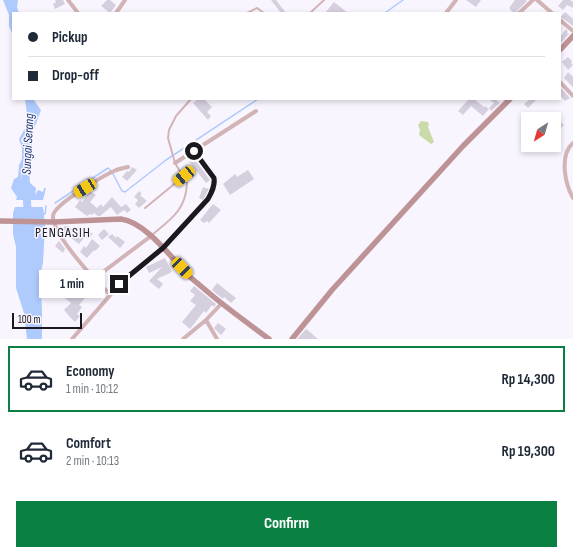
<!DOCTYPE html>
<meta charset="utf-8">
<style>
:root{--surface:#fff;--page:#f2f2f3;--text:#1f2937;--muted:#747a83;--line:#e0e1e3;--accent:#0b8043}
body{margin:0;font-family:"Sofia Sans Condensed",sans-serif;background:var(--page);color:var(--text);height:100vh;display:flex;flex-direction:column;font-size:15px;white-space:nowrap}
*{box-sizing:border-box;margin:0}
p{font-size:13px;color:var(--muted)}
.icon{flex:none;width:22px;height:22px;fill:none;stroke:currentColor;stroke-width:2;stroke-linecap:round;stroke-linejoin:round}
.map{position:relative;height:339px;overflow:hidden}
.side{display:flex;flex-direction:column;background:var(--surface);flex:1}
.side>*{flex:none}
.banner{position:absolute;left:12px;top:12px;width:549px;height:88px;border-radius:0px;box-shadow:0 2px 6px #0003;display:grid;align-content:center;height:88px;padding:0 16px;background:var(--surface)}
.needle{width:26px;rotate:217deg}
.buttons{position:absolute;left:521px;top:112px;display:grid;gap:8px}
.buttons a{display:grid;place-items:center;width:40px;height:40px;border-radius:0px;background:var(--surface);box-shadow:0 2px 6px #0003;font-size:20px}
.scale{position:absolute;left:12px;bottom:10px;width:70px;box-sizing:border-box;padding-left:4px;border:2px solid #1b181e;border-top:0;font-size:11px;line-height:14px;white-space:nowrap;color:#1b181e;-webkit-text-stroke:3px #f9f5ff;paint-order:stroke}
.end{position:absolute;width:18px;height:18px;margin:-9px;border:5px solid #1b181e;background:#fff;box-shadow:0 0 0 2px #fff}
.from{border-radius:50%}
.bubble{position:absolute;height:28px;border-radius:0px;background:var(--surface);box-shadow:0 2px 6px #0003;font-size:13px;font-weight:700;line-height:28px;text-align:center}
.car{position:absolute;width:12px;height:24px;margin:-12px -6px;border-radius:5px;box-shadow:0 0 3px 1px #0007;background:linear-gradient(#f5c518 24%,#345 0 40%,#f5c518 0 76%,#345 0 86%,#f5c518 0)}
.banner b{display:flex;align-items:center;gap:14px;height:38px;font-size:15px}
.banner b+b{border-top:1px solid var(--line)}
.banner i{width:10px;height:10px;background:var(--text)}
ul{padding:7px 0 0;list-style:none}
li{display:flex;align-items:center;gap:12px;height:66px;margin:0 8px 6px;padding:0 8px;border:2px solid transparent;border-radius:0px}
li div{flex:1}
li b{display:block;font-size:15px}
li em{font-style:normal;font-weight:700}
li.selected{border-color:var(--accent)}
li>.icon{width:36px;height:36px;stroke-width:1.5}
.button{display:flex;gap:8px;margin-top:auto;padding:8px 16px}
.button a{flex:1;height:46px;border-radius:0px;background:var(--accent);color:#fff;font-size:16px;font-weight:700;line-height:46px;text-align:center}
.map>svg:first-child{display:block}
.green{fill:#cadaa9}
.water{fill:#afcafc}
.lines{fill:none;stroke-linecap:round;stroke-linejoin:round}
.stream{stroke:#afcafc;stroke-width:1.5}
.river{stroke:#afcafc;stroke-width:8}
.building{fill:#d6cfde}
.lane{stroke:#d2b4b6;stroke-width:2}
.street{stroke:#d2b4b6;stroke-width:4}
.secondary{stroke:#be9396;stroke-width:5.5}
.route{stroke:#1b181e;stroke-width:5}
.labels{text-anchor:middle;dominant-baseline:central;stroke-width:3;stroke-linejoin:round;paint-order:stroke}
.water-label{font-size:13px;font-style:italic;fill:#1a3670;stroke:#f9f5ff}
.quarter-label{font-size:14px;letter-spacing:1px;fill:#1b181e;stroke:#f9f5ff}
</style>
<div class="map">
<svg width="573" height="339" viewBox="0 0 573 339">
<rect width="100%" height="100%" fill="#f9f5ff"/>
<path class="green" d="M421,121L428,122L429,125L428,127L434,142L431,144L419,135L420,130L418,125Z"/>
<path class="water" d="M3,0H18L17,7L19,13H13V45L12,33L9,26V15Z
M27,99H33L41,110L34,129L29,130L21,140C24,146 28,150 31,156L25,153L24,163L22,164C21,170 20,177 23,182L30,183L36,188L35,195L38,190L43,192L44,188H46L43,200H16L17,197L11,188L14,179L18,177L19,165L22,159V148L19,139L33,114L28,106Z
M15,207H43L45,225L43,263L40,275L42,311V339H27L24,313L16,288V247L13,234V213Z"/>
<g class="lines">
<path class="stream" d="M385,13L403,0
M55,203L108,168L112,172L122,191L125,192L166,160L258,99
M42,214H45L46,206"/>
<path class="river" d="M28,218L25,167L31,114L29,99"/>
</g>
<path class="building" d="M55,0H63L65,4L55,9L53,4L56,2Z
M107,0H110L116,5L110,13L101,6Z
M271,0H276L286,13H281Z
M466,0H481L476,7Z
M515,0H525L527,1L516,12L513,13L509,8Z
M563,0H570L573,2V8L567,5L563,10L558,6Z
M334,2L348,13H325Z
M565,12L573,19V26L561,17Z
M566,29L568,32L567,33L569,34L560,44V37Z
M568,57L572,61L571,63L573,65L568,70L562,62Z
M568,72L573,77V87L564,78Z
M560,87L570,98L565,101L560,95Z
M198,99H204L212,107L207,112L211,116L208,120L193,103Z
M469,99H474L484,107L485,106L489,109L483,116L471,106L463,115L458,111Z
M489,99H495L500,103L491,111L489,108L494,103Z
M530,99H537L528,108L524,104Z
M551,112L564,125L554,135V119H543Z
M193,157L210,180L206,183L188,160Z
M132,167L137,170L127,181L122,177L127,171L129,172Z
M248,170L254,179L230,195L223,184L235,174L237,177Z
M203,187L209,189L203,200L199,198Z
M90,191L96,195L90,202L97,208L101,204L103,207L112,197L121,207L126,204L131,210L127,213L124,210L117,215L111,207L100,216H98L94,213L92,215L90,214L87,216L75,207L80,200L82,202Z
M139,191L142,194L140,195L147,201L139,208L135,204L138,200L134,197Z
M213,204L221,210L209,223L207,221L204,223L200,220Z
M65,226H68L79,235L85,228L93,234L88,239L85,237L79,244L61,230Z
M104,229L109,234L102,240L98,235Z
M112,234L116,238L117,236L125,242L120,248L108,237Z
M92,239L100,246L95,251L94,250L87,258L80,252L84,246L86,248Z
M59,241L65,249L63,253L55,246Z
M165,258L172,272L157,279L163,284L159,289L149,281L162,267L149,273L146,267Z
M69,270L77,277L72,282L65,276Z
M217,283L236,298L231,303L224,297L223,299L212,290Z
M194,286L216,304L214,307L212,305L206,313L204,311L190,329L182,322L196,305L190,301L195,295L190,291Z
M65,289L74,296L78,292L85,298L79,305L82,307L77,314L80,316L75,322L68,315L64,310L71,303L61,295Z
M218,323L226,329L221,335L214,328Z
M306,329L311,333L318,339H297Z"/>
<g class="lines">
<path class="lane" d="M247,13L257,8L264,13
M310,13L324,0
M145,208L184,176
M152,235C171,219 186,210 187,183L175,163L168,138L169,130L176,116L191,99"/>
<path class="street" d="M68,0L78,13
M537,0L552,13
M116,13L125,0
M446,13L456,0
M519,13L533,0
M560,20L573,31
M560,82L573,96
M573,143C559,155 565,184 573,198
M175,163L256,111
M95,278L151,236
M110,294C96,282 52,234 53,216C53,205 103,176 114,171C118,169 123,168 128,167
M206,320L217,339
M72,339L119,285L163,248L208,199L213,188L215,182L214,178L194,151
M183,339L206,320L222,303"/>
<path class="secondary" d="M560,50L573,36
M0,221L54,222L121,219C146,222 173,260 190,277C196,282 203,288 209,293C228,309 249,324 269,339
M292,339L332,290L463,146L510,99"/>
</g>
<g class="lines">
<path class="route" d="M119,284L163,248L208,199C212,192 215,186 214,178L194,151"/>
</g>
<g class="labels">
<g class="water-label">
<text transform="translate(28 144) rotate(-87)">Sungai Serang</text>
</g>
<g class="quarter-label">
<text x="63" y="232">PENGASIH</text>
</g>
</g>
</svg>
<div class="buttons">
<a><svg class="needle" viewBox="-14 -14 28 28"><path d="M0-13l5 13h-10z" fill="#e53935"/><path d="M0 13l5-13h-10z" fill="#747a83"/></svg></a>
</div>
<div class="scale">100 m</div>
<i class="end from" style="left:194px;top:151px"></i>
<i class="end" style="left:119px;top:284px"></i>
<div class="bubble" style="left:39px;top:270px;width:66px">1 min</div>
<i class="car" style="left:184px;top:176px;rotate:231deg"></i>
<i class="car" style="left:85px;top:188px;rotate:238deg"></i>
<i class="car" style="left:182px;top:268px;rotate:136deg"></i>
<div class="banner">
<b><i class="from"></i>Pickup</b>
<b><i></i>Drop-off</b>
</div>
</div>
<section class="side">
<ul>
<li class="selected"><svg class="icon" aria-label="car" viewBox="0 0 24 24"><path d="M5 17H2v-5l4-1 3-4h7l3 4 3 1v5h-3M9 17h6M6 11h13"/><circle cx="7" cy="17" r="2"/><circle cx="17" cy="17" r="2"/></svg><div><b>Economy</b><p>1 min · 10:12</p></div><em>Rp 14,300</em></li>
<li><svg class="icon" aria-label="car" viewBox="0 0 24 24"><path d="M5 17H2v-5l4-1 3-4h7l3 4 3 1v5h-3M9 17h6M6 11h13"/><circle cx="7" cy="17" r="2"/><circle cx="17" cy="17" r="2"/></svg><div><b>Comfort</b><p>2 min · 10:13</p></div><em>Rp 19,300</em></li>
</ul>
<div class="button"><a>Confirm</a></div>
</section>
